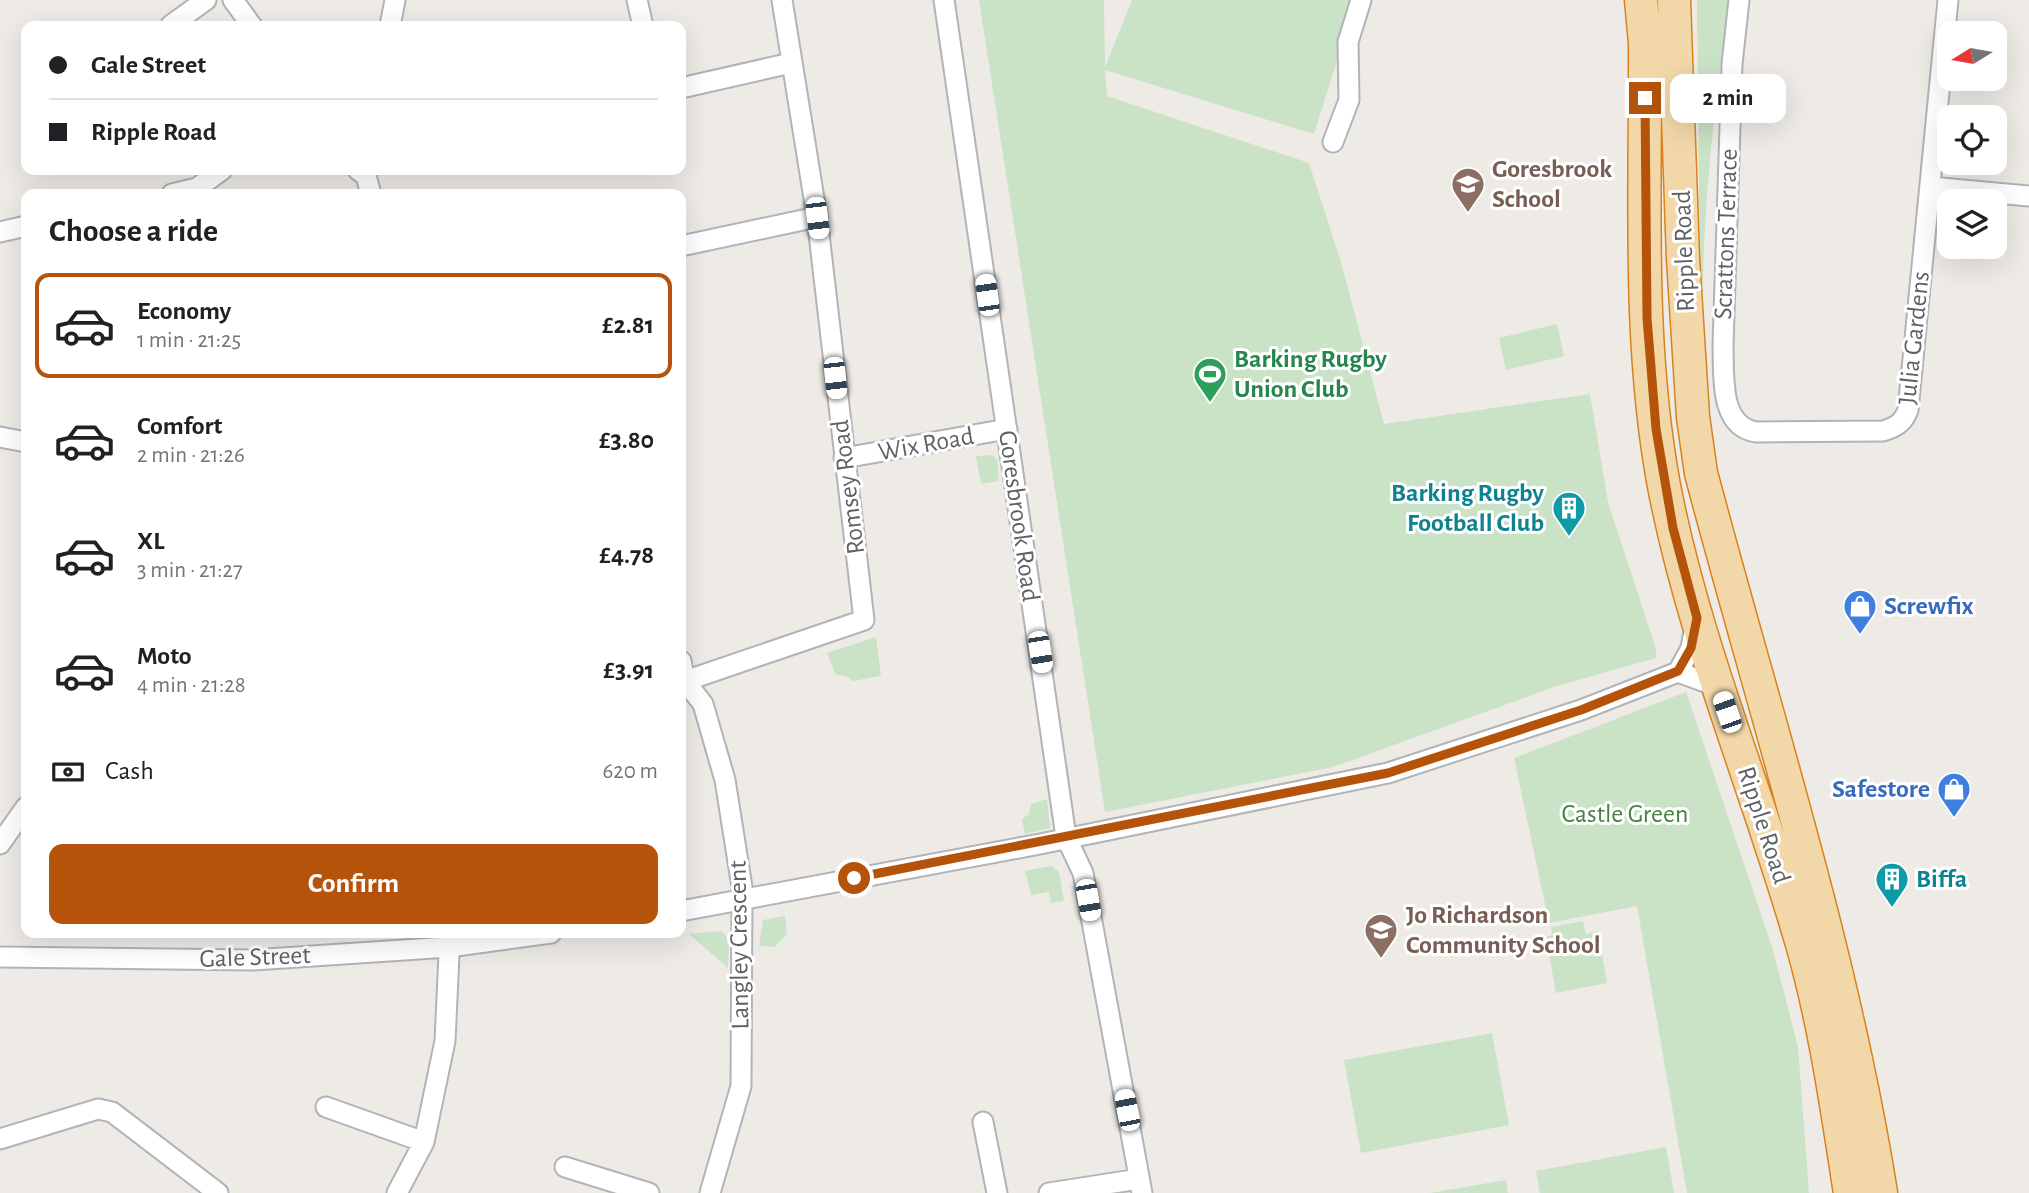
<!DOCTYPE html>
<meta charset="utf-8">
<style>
:root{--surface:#fff;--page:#f2f2f2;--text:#202124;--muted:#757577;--line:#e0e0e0;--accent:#b45309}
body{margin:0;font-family:"Alegreya Sans",sans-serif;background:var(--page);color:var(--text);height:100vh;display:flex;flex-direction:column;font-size:26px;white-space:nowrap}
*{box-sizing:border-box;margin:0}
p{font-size:23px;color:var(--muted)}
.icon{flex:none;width:38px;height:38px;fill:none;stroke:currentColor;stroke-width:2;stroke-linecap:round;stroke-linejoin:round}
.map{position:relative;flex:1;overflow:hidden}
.drawer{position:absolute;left:21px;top:189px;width:665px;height:749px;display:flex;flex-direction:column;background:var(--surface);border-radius:14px;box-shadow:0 7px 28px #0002}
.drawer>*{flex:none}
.hud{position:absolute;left:21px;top:21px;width:665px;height:154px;border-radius:14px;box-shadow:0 7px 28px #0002;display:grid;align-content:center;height:154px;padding:0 28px;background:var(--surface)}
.needle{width:46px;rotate:259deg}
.tools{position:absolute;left:1937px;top:21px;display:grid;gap:14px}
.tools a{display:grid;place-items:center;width:70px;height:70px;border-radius:14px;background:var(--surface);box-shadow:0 7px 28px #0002;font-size:35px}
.end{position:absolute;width:32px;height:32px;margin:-16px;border:9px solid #b45309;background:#fff;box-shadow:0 0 0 4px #fff}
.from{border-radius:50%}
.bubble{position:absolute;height:49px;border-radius:14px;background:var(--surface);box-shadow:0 7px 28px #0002;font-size:23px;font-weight:600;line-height:49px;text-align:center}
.car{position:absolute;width:21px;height:42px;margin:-21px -10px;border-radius:9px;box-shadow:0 0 5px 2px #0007;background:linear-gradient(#fff 24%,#345 0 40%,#fff 0 76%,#345 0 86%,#fff 0)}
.hud b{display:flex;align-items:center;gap:24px;height:66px;font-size:26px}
.hud b+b{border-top:2px solid var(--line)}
.hud i{width:18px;height:18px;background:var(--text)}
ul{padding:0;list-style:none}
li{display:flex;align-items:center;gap:21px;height:105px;margin:0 14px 10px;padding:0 14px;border:4px solid transparent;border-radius:14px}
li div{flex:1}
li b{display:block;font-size:26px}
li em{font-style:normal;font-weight:600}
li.selected{border-color:var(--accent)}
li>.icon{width:63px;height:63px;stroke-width:1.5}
h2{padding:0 28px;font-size:32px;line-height:84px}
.pay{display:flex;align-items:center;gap:18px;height:77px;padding:0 28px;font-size:26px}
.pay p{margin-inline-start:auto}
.cta{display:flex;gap:14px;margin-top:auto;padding:14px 28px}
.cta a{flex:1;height:80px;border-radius:14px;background:var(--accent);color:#fff;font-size:28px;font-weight:600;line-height:80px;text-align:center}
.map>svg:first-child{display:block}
.green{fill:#cae2c6}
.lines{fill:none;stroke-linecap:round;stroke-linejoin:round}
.minor-casing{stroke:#b1b4b7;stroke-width:23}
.trunk-casing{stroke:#d9821c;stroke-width:35}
.minor{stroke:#fff;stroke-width:19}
.trunk{stroke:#f2d8a8;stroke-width:32}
.route{stroke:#b45309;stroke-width:9}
.labels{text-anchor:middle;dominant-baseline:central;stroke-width:6;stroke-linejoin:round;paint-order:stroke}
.education-label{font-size:26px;font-weight:bold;fill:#785e54;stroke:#fff;text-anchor:start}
.street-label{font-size:26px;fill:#5e6265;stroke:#fff}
.leisure-label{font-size:26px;font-weight:bold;fill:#27864d;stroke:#fff;text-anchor:start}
.culture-label{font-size:26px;font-weight:bold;fill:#0d838f;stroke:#fff;text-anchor:end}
.shop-label{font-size:26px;font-weight:bold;fill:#366cbe;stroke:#fff;text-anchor:start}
.park-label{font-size:26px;fill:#478140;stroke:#fff}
</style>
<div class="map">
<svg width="2029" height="1193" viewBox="0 0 2029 1193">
<rect width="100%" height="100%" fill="#eeebe6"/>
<path class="green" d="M979,0H1104L1105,67L1132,0H1356L1314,134L1105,70L1107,96L1309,163L1341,262L1384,424L1590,394L1608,502L1656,649V658L1557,686L1333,767L1105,812Z
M1697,0H1729C1711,134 1694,273 1708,408C1712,447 1721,485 1729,523H1726L1701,394Z
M1557,324L1564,356L1506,370L1499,338Z
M992,455L997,460L999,481L981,484L976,456Z
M876,637L881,676L853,681L846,676L836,675L827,653Z
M1686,692L1773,950L1798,1047L1809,1193H1687L1637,906L1549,923L1514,758Z
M1047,799L1050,828L1025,834L1022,819L1029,814L1031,804Z
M1051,866L1059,872L1064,901L1051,903L1049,892L1031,895L1025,871Z
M785,916L787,934L774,947L759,946L763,920Z
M1583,921L1586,934L1598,931L1607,983L1556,993L1546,937L1552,935L1551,927Z
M722,931L729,940L728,968L689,934Z
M1492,1033L1509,1125L1361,1153L1344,1060Z
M1666,1147L1674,1193H1540L1536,1171Z
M1506,1180L1508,1193H1430Z"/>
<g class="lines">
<defs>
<path id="minor" d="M233,0L252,26
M637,0L643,26
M944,0L1066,837L1083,873L1142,1193
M1739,0L1732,64L1723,346C1724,375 1719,426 1756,432L1883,431C1896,427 1903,423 1908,410L1948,0
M171,25L206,0
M390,26L395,0
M681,88L791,63
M1333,142L1349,100L1348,42L1361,0
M358,170L366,176L371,194
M1930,187L2029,196
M172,194L197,188L222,170
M0,232L26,226
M681,246L817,217
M0,437L26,442
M844,458L1007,429
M681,661L685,681L703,704L725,780L742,887L741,1086L710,1193
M1678,672L1719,687
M685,681L864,620L817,217L782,0
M0,844L26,807
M681,911L1040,844L1388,773L1581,710L1678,672L1691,648L1695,626
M0,957L252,960L449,947L551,933
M326,1107L424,1142
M983,1122L997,1193
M0,1139L98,1109L112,1112L218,1193
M565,1167L649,1193
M397,1193L424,1142L445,1041L450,933
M1049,1193L1139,1179"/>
<path id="trunk" d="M1641,0L1645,43C1646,189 1637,341 1664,486C1694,642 1758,791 1802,944C1825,1024 1837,1110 1850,1193
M1674,0L1683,259L1693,417L1701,473C1764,712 1842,948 1881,1193"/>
</defs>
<use href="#minor" class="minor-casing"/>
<use href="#trunk" class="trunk-casing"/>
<use href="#minor" class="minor"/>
<use href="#trunk" class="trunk"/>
</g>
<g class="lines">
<path class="route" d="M854,878L1388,773L1581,710L1678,671L1691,648L1697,618L1673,528L1656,429L1647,318L1645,98"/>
</g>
<defs>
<symbol id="school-pin" viewBox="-11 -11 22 30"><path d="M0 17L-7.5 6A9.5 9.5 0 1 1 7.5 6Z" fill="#8d6e63" stroke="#fff"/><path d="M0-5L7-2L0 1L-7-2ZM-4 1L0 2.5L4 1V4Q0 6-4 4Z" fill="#fff"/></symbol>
<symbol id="stadium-pin" viewBox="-11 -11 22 30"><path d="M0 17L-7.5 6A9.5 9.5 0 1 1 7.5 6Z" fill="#2e9e5b" stroke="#fff"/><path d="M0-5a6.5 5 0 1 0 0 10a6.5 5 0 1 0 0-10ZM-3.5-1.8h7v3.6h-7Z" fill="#fff"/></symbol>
<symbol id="building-pin" viewBox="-11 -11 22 30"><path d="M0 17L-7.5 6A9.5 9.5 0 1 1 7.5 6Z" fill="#0f9aa8" stroke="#fff"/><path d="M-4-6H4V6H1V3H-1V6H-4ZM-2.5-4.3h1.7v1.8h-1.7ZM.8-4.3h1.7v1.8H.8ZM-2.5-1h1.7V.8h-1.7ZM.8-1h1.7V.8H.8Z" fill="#fff"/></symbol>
<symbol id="shop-pin" viewBox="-11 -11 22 30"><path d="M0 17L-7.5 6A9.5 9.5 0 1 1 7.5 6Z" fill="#3f7fe0" stroke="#fff"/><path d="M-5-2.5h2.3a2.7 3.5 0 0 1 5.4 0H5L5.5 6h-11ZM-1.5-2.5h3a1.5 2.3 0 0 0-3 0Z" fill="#fff"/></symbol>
</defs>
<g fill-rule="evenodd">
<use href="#school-pin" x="1449" y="165" width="38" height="52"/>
<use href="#stadium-pin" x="1191" y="355" width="38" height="52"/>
<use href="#building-pin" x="1550" y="489" width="38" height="52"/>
<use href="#shop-pin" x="1841" y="587" width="38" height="52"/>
<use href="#shop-pin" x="1935" y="770" width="38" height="52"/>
<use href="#building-pin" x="1873" y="860" width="38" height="52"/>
<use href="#school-pin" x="1362" y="911" width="38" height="52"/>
</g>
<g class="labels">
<g class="education-label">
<text x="1492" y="169">Goresbrook<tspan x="1492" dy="30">School</tspan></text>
<text x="1406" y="915">Jo Richardson<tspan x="1406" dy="30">Community School</tspan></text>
</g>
<g class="street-label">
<text transform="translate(1726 234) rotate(-88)">Scrattons Terrace</text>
<text transform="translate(1684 251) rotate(-92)">Ripple Road</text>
<text transform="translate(1914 338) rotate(-84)">Julia Gardens</text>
<text transform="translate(926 444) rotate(-10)">Wix Road</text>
<text transform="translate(848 487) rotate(-97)">Romsey Road</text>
<text transform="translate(1019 516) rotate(82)">Goresbrook Road</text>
<text transform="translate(1764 825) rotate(72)">Ripple Road</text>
<text transform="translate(739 945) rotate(-91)">Langley Crescent</text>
<text transform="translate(255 957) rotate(-2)">Gale Street</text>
</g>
<g class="leisure-label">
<text x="1234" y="359">Barking Rugby<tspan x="1234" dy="30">Union Club</tspan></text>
</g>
<g class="culture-label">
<text x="1544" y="493">Barking Rugby<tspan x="1544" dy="30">Football Club</tspan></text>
<text x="1916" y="879" text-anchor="start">Biffa</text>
</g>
<g class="shop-label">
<text x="1884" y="606">Screwfix</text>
<text x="1930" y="789" text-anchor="end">Safestore</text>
</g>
<g class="park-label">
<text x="1625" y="814">Castle Green</text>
</g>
</g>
</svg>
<div class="tools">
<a><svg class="needle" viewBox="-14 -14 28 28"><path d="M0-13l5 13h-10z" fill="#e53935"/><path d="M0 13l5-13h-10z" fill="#757577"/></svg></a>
<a><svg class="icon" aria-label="locate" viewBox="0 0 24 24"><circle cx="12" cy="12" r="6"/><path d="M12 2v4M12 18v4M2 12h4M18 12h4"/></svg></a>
<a><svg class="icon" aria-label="layers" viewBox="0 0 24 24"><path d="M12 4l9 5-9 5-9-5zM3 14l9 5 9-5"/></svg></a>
</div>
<i class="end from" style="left:854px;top:878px"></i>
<i class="end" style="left:1645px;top:98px"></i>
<div class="bubble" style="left:1670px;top:74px;width:116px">2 min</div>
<i class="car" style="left:817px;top:218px;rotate:173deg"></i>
<i class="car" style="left:987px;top:295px;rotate:352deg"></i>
<i class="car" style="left:835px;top:378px;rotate:174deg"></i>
<i class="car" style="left:1040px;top:652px;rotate:171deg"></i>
<i class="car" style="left:1727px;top:712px;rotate:341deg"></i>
<i class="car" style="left:1088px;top:900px;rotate:170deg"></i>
<i class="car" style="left:1127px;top:1110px;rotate:349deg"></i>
<div class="hud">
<b><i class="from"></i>Gale Street</b>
<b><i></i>Ripple Road</b>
</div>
<section class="drawer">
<h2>Choose a ride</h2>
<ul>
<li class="selected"><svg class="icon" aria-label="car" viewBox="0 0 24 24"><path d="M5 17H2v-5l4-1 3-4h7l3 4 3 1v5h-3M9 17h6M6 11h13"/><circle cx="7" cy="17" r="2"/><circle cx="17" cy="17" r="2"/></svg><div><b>Economy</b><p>1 min · 21:25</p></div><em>£2.81</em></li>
<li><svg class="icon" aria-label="car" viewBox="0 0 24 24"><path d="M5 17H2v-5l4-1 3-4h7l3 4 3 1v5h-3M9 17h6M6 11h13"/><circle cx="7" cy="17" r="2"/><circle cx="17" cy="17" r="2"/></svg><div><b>Comfort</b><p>2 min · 21:26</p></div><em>£3.80</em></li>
<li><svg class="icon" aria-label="car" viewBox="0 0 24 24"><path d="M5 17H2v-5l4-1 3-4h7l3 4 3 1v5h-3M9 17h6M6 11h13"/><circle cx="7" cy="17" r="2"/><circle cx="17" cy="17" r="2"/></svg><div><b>XL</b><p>3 min · 21:27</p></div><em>£4.78</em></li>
<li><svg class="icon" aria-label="car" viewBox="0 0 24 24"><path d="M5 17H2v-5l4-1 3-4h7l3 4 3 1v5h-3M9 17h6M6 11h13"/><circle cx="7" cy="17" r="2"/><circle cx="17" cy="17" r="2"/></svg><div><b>Moto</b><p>4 min · 21:28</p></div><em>£3.91</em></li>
</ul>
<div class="pay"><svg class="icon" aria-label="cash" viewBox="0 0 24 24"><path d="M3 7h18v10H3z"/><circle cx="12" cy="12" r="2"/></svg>Cash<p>620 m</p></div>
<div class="cta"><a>Confirm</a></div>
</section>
</div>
